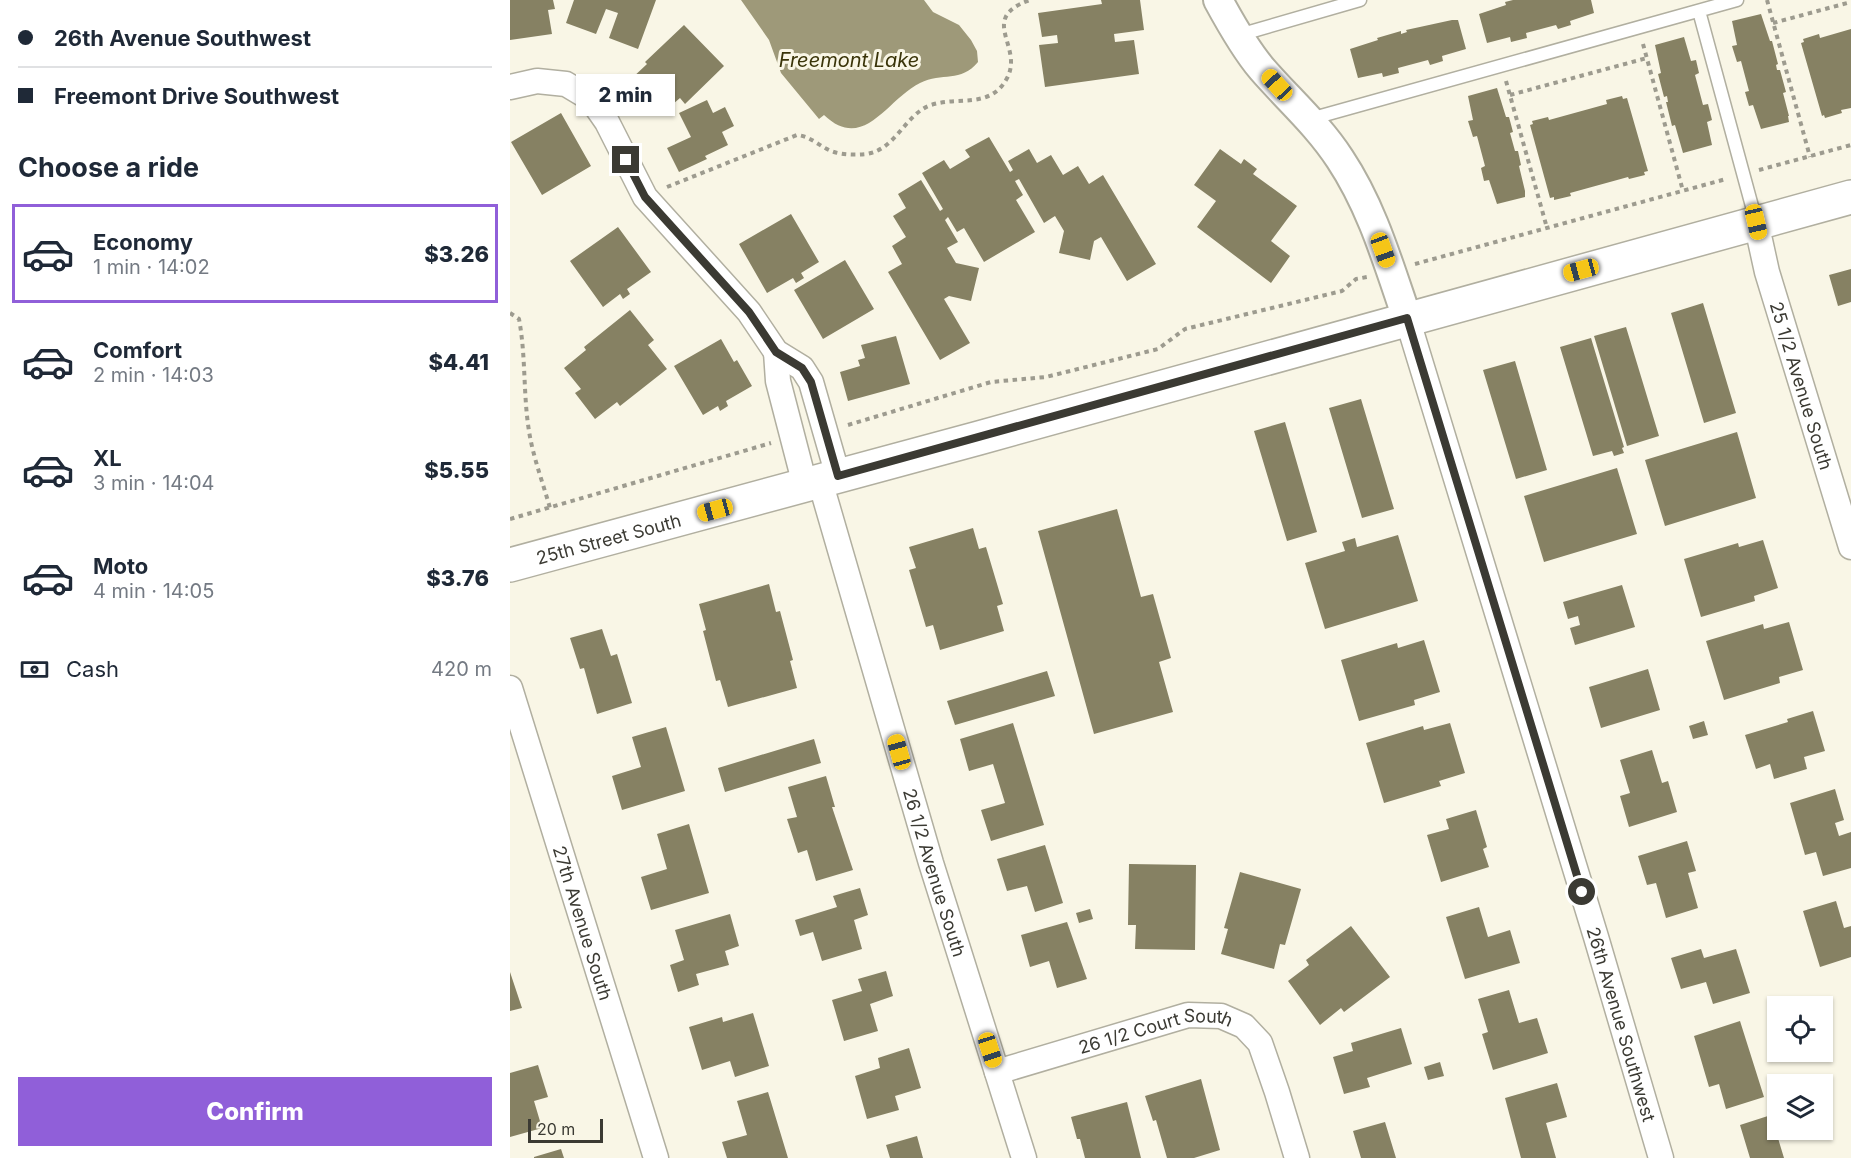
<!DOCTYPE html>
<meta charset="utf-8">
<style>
:root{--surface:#fff;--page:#f2f2f3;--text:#1f2937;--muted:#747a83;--line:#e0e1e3;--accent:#905fd9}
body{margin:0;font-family:Inter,sans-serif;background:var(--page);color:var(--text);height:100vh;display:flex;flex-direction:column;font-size:22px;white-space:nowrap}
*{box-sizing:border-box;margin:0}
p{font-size:20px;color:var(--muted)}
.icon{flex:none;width:33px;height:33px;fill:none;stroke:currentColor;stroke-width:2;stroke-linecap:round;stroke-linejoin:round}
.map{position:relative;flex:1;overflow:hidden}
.details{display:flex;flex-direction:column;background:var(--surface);width:510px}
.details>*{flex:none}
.banner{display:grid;align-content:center;height:132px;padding:0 18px;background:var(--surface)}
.tools{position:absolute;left:1257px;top:996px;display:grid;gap:12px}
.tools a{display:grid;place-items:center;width:66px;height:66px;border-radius:0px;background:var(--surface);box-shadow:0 2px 4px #0004;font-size:30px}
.scale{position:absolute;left:18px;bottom:15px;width:75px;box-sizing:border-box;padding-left:6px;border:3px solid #3b3a33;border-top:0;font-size:16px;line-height:21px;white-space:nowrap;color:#3b3a33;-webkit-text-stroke:4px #f9f6e6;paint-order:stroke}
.end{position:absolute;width:27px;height:27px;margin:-14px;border:8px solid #3b3a33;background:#fff;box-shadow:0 0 0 3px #fff}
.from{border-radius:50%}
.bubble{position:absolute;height:42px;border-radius:0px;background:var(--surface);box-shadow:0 2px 4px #0004;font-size:20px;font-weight:800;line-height:42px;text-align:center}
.car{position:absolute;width:18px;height:36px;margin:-18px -9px;border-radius:8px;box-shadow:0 0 4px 2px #0007;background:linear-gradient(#f5c518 24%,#345 0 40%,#f5c518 0 76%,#345 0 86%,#f5c518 0)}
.banner b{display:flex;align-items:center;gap:21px;height:57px;font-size:22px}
.banner b+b{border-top:2px solid var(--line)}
.banner i{width:15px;height:15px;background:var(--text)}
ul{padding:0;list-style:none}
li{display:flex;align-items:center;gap:18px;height:99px;margin:0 12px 9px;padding:0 6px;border:3px solid transparent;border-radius:0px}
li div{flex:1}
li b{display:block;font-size:22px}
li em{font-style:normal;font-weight:800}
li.active{border-color:var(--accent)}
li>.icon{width:54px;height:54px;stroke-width:1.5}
h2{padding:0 18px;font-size:27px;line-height:72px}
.pay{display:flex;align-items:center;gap:15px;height:66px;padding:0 18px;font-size:22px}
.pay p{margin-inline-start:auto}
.button{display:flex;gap:12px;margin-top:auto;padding:12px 18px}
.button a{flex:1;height:69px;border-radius:0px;background:var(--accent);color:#fff;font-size:24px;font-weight:800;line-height:69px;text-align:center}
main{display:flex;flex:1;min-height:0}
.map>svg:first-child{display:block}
.water{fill:#9e9979}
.building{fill:#868163}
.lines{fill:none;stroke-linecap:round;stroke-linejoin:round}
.service-casing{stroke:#b1afa0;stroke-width:15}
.minor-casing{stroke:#b1afa0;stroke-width:27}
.tertiary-casing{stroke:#b1afa0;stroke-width:32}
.secondary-casing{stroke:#b1afa0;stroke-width:36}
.path{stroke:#9d9b8f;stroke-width:4;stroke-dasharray:4.5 4.5;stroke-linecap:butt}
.service{stroke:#fff;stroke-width:12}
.minor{stroke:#fff;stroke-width:24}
.tertiary{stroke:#fff;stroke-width:28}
.secondary{stroke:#fff;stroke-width:33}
.route{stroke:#3b3a33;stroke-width:8}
.labels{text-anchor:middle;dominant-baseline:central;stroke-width:6;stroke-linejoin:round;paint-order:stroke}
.street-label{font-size:18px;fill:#3b3a33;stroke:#f9f6e6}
.water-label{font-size:20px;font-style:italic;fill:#3a3409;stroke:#f9f6e6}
</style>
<main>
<section class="details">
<div class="banner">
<b><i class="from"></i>26th Avenue Southwest</b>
<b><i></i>Freemont Drive Southwest</b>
</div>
<h2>Choose a ride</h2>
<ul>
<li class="active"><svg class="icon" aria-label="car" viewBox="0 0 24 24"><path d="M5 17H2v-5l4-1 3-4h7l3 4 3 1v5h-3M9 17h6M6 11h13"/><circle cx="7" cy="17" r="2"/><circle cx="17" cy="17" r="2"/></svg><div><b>Economy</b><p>1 min · 14:02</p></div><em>$3.26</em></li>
<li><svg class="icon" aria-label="car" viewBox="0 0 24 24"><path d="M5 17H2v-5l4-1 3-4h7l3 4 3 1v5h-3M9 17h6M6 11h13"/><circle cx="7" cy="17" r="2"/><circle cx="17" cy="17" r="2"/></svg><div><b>Comfort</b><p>2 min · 14:03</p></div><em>$4.41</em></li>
<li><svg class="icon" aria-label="car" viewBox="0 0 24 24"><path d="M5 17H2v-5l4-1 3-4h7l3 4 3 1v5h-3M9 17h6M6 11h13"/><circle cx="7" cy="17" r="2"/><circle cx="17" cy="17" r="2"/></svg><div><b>XL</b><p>3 min · 14:04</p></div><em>$5.55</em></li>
<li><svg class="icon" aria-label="car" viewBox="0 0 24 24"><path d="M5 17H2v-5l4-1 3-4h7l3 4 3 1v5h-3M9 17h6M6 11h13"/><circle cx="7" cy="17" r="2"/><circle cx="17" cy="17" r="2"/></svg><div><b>Moto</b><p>4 min · 14:05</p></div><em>$3.76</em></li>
</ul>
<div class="pay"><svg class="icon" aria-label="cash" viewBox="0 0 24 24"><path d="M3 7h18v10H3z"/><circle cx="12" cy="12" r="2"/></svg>Cash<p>420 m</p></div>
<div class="button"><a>Confirm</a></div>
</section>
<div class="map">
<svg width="1341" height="1158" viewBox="0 0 1341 1158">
<rect width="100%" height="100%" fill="#f9f6e6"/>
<path class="water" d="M231,0H414L423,12L449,25L461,40L467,51L468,62C451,83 432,72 410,83C377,99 354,153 314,115L309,119L271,73L259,40Z"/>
<path class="building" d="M0,0H43L45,9L38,10L42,34L0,40Z
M64,0H146L128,49L99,38L108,13L96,9L86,34L56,23Z
M591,0H630L634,30L604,34L605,42L624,40L629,74L535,87L529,45L548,43L547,35L532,37L528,13L592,4Z
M1003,0H1081L1084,13L1060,21L1061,25L1048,29L1046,25L1016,33L1017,38L1001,42L1000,37L977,43L969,14L996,5L995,2Z
M1251,14L1260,41H1262L1268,64L1266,65L1267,70H1270L1276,92L1273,93L1279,116H1278L1279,122L1251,129L1243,105L1239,106L1235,92L1239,91L1231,61L1227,62L1222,46L1227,45L1222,21Z
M942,20H948L956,49L932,56L933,61L920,65L918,60L888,68L889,73L873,77L872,73L848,78L840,49L868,40L867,38L891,31V34L897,32L896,30Z
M174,25L214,66L175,104L170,98L163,104L149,90L139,99L120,80L137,64L135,62Z
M1341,29V108L1331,110L1332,113L1315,118L1314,115L1312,116L1291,43L1294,42L1293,39L1309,34L1310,38Z
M1174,37L1181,61L1186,60L1189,73L1185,75L1193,105L1198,104L1202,120L1197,122L1202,145L1173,153L1165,125L1162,126L1156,102H1158L1157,96L1154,97L1148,74L1151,73L1145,45Z
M987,88L996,117H999L1003,132L1000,133L1005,151H1008L1011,165L1009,166L1015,191V197L987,204L979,180L974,181L971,168L975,166L967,136L963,137L958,121L963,120L958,96Z
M1112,96L1113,99L1117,98L1138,171L1134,172L1135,175L1119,179L1118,177L1060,193L1061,196L1044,200V197L1040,198L1020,125L1023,124L1022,121L1038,117L1039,120L1097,104L1096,100Z
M197,100L203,113L215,107L224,126L212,132L218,145L195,156L197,159L169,172L157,148L181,137L169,113Z
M51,113L81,166L32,195L1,142Z
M479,137L500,172L503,170L498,161L519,149L527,163L541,155L553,175L568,166L579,184L593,175L646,264L617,281L591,237L584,241L580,260L549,253L554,231L545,216L534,223L509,179L505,181L513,195L506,200L525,232L474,262L454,228L447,232L438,217L435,220L448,242L437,248L446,263L469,268L461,301L439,296L434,299L460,343L430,360L378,272L392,264L382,246L396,237L383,216L396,208L388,194L411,180L430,211L433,209L412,173L434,160L440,169L460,157L455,150Z
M710,149L731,164L734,159L747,169L743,174L787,206L761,241L780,256L761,283L687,227L706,201L684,185Z
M281,214L309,262L291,273L294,278L286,283L283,278L257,293L229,244Z
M108,227L141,272L117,289L120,294L113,299L110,294L93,307L60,261Z
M335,260L364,309L313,339L284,290Z
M1341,269V302L1328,306L1319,275Z
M1193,303L1226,413L1194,423L1161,313Z
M120,310L144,340L138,345L157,369L110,406L107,402L85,419L65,393L71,389L54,368L76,350L74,347Z
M1116,327L1149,436L1117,446L1084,336Z
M386,336L400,384L338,401L330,372L350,366L348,360L355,358L351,345Z
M1081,338L1114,447L1112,448L1114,453L1104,456L1102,451L1083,456L1050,347Z
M211,339L224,362L227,360L242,386L216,401L218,406L210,411L208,406L193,415L164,366Z
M1005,361L1037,470L1006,479L973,370Z
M851,399L884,509L852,518L819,408Z
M775,422L807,532L777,541L744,431Z
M1227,432L1246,498L1155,526L1135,460Z
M1107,468L1127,534L1034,562L1014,496Z
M607,509L631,597L643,594L661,658L649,662L663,712L584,734L528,531Z
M463,528L469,549L476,547L493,604L487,606L494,631L430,650L423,625L416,627L399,570L406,568L399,547Z
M888,535L908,601L815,629L795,563L835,551L832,542L845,538L847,547Z
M1253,540L1268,588L1244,596L1245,601L1191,617L1174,559L1228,543L1229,547Z
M259,584L266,612L270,611L283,660L280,661L287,688L218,707L210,680L206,681L193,631L196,630L189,604Z
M1112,585L1125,627L1065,645L1060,628L1070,625L1068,616L1058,619L1053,602Z
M1279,622L1293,670L1269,677L1270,683L1214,700L1196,641L1253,624L1254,629Z
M92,629L101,656L107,654L122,703L87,714L74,668L70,669L60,638Z
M914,640L930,692L904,700L905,705L849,721L831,660L887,643L888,648Z
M1138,669L1150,710L1091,728L1079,687Z
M537,671L545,696L445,725L437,701Z
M1303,711L1315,751L1294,757L1297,769L1264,779L1260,764L1246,769L1235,735L1278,722L1277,719Z
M1194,721L1198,735L1183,739L1179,726Z
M503,723L534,825L481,841L471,810L495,803L483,764L459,771L450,739Z
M940,723L955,773L929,781L931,786L874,803L856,743L913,726L914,730Z
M156,727L175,791L112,810L102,776L131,767L122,737Z
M304,739L311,763L215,792L208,768Z
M1142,750L1152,783L1158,781L1167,812L1119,827L1110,796L1120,793L1110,760Z
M316,776L325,807H322L343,870L306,881L297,850L288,853L277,819L287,817L278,787Z
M1325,789L1334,820L1325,823L1329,836L1341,832V868L1313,876L1306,852L1295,855L1280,803Z
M966,810L977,847L973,849L979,867L931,882L917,835L939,829L936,819Z
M179,824L199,893L141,910L131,877L157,869L147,834Z
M1177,841L1186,871L1178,873L1188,908L1156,918L1146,883L1137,885L1128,856Z
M535,845L553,903L525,912L517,886L497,891L487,859Z
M619,864L686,865L685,950L625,949L626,925H618Z
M730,872L791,889L775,945L770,944L764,969L711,954L718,929L714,928Z
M350,888L358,915L344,920L352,949L312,961L303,932L290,936L285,920L327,907L323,896Z
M1326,901L1334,928L1341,926V957L1310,967L1293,911Z
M969,907L978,937L1000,930L1010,963L955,979L936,917Z
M580,909L583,919L569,923L566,913Z
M220,914L229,946L215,951L219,965L186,974L189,985L168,992L160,965L174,960L165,930Z
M557,922L577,979L547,988L539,961L520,967L511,935Z
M841,926L880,977L834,1012L831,1008L810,1025L778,981L799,965L796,960Z
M1191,949L1194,958L1226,949L1240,993L1203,1004L1196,982L1171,989L1161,958Z
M376,971L383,996L360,1004L368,1031L334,1041L322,1000L352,991L348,979Z
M0,972L12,1008L0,1011Z
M999,990L1009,1023L1027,1018L1038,1053L983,1070L972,1034L978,1032L968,999Z
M243,1013L259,1066L225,1077L220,1061L192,1070L179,1027L212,1017L213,1022Z
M1230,1021L1254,1097L1216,1109L1209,1084L1199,1087L1184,1036Z
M891,1028L902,1064L857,1078L860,1087L834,1094L823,1057L843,1051L841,1043Z
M399,1048L411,1088L385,1096L389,1110L357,1119L345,1076L370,1068L368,1058Z
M930,1062L934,1076L918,1080L914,1067Z
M28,1065L38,1097L24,1101L32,1128L0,1137V1073Z
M691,1079L710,1150L684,1158H657L646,1120L643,1121L635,1096Z
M1047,1083L1057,1117L1036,1123L1046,1158H1011L995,1098Z
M258,1092L278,1158H217L212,1142L237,1135L227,1101Z
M617,1102L631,1158H575L570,1139H567L561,1117Z
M1261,1115L1274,1158H1240L1230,1125Z
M875,1122L886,1158H851L843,1131Z
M407,1136L413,1158H380L376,1145Z
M51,1149L54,1158H24V1157Z"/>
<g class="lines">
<defs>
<path id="service" d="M1189,11L1246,221
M729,35L850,0
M800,119L1227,0"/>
<g id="minor">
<path d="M0,87L27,81L56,84L81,99L97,122L135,197L239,312L266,352L292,368L301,382L328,476"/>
<path id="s1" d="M1246,222L1257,272L1341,547"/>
<path id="s2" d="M897,318L1086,937L1151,1158"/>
<path d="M266,352L268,381L295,485"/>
<path id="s3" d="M310,481L421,863L514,1158"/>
<path id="s4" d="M0,688L146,1158"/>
<path id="s5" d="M487,1072L678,1015L711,1016L734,1026L750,1043L767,1092L787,1158"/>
</g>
<path id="tertiary" d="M708,0C721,24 735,49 752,69C778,99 808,125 830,159C862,207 878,263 897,318"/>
<g id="secondary">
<path id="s6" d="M0,565C448,446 894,319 1341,197"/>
</g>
</defs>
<use href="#service" class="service-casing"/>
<use href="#minor" class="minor-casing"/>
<use href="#tertiary" class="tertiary-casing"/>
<use href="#secondary" class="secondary-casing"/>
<path class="path" d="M1257,0L1300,157
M1263,23L1341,2
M1133,44L1173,191
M996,81L1037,228
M1000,95L1137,58
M1249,170L1341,145
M157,187L287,135C301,136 311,148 324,152C334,155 346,155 356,154C386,150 395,114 421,105C448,96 479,109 496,80C516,47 466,19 520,0
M905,264L1216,179
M0,313L9,319C16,356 13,394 19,431C23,457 33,483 40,508
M338,425L481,382L536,377L648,349L675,329L832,291L846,279L857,277
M0,519L261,443"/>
<use href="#service" class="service"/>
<use href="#minor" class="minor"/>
<use href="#tertiary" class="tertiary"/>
<use href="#secondary" class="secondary"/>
</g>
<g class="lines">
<path class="route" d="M116,160L135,197L239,312L266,352L292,368L301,382L328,476L897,318L1072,892"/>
</g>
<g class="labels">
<g class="street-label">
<text stroke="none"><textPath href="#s1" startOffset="170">25 1/2 Avenue South</textPath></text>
<text stroke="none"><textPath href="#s6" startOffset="102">25th Street South</textPath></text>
<text stroke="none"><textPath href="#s3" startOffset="408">26 1/2 Avenue South</textPath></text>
<text stroke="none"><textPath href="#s4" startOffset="246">27th Avenue South</textPath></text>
<text stroke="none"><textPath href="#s2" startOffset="738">26th Avenue Southwest</textPath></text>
<text stroke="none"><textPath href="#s5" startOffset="165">26 1/2 Court South</textPath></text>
</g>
<g class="water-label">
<text x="339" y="60">Freemont Lake</text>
</g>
</g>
</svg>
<div class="tools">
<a><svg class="icon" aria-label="locate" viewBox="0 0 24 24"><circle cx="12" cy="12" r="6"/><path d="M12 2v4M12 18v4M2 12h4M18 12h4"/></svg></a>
<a><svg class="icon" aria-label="layers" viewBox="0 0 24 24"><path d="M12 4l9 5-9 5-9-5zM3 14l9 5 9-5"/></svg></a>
</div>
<div class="scale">20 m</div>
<i class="end from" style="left:1072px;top:892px"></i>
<i class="end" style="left:116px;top:160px"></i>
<div class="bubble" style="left:66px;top:74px;width:99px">2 min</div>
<i class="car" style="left:767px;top:85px;rotate:317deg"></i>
<i class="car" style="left:1246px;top:222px;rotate:167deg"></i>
<i class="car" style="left:873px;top:250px;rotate:160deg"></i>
<i class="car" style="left:1071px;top:270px;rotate:255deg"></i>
<i class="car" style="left:205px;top:510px;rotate:255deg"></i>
<i class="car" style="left:389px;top:752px;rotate:344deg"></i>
<i class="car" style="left:480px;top:1050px;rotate:162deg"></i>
</div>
</main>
